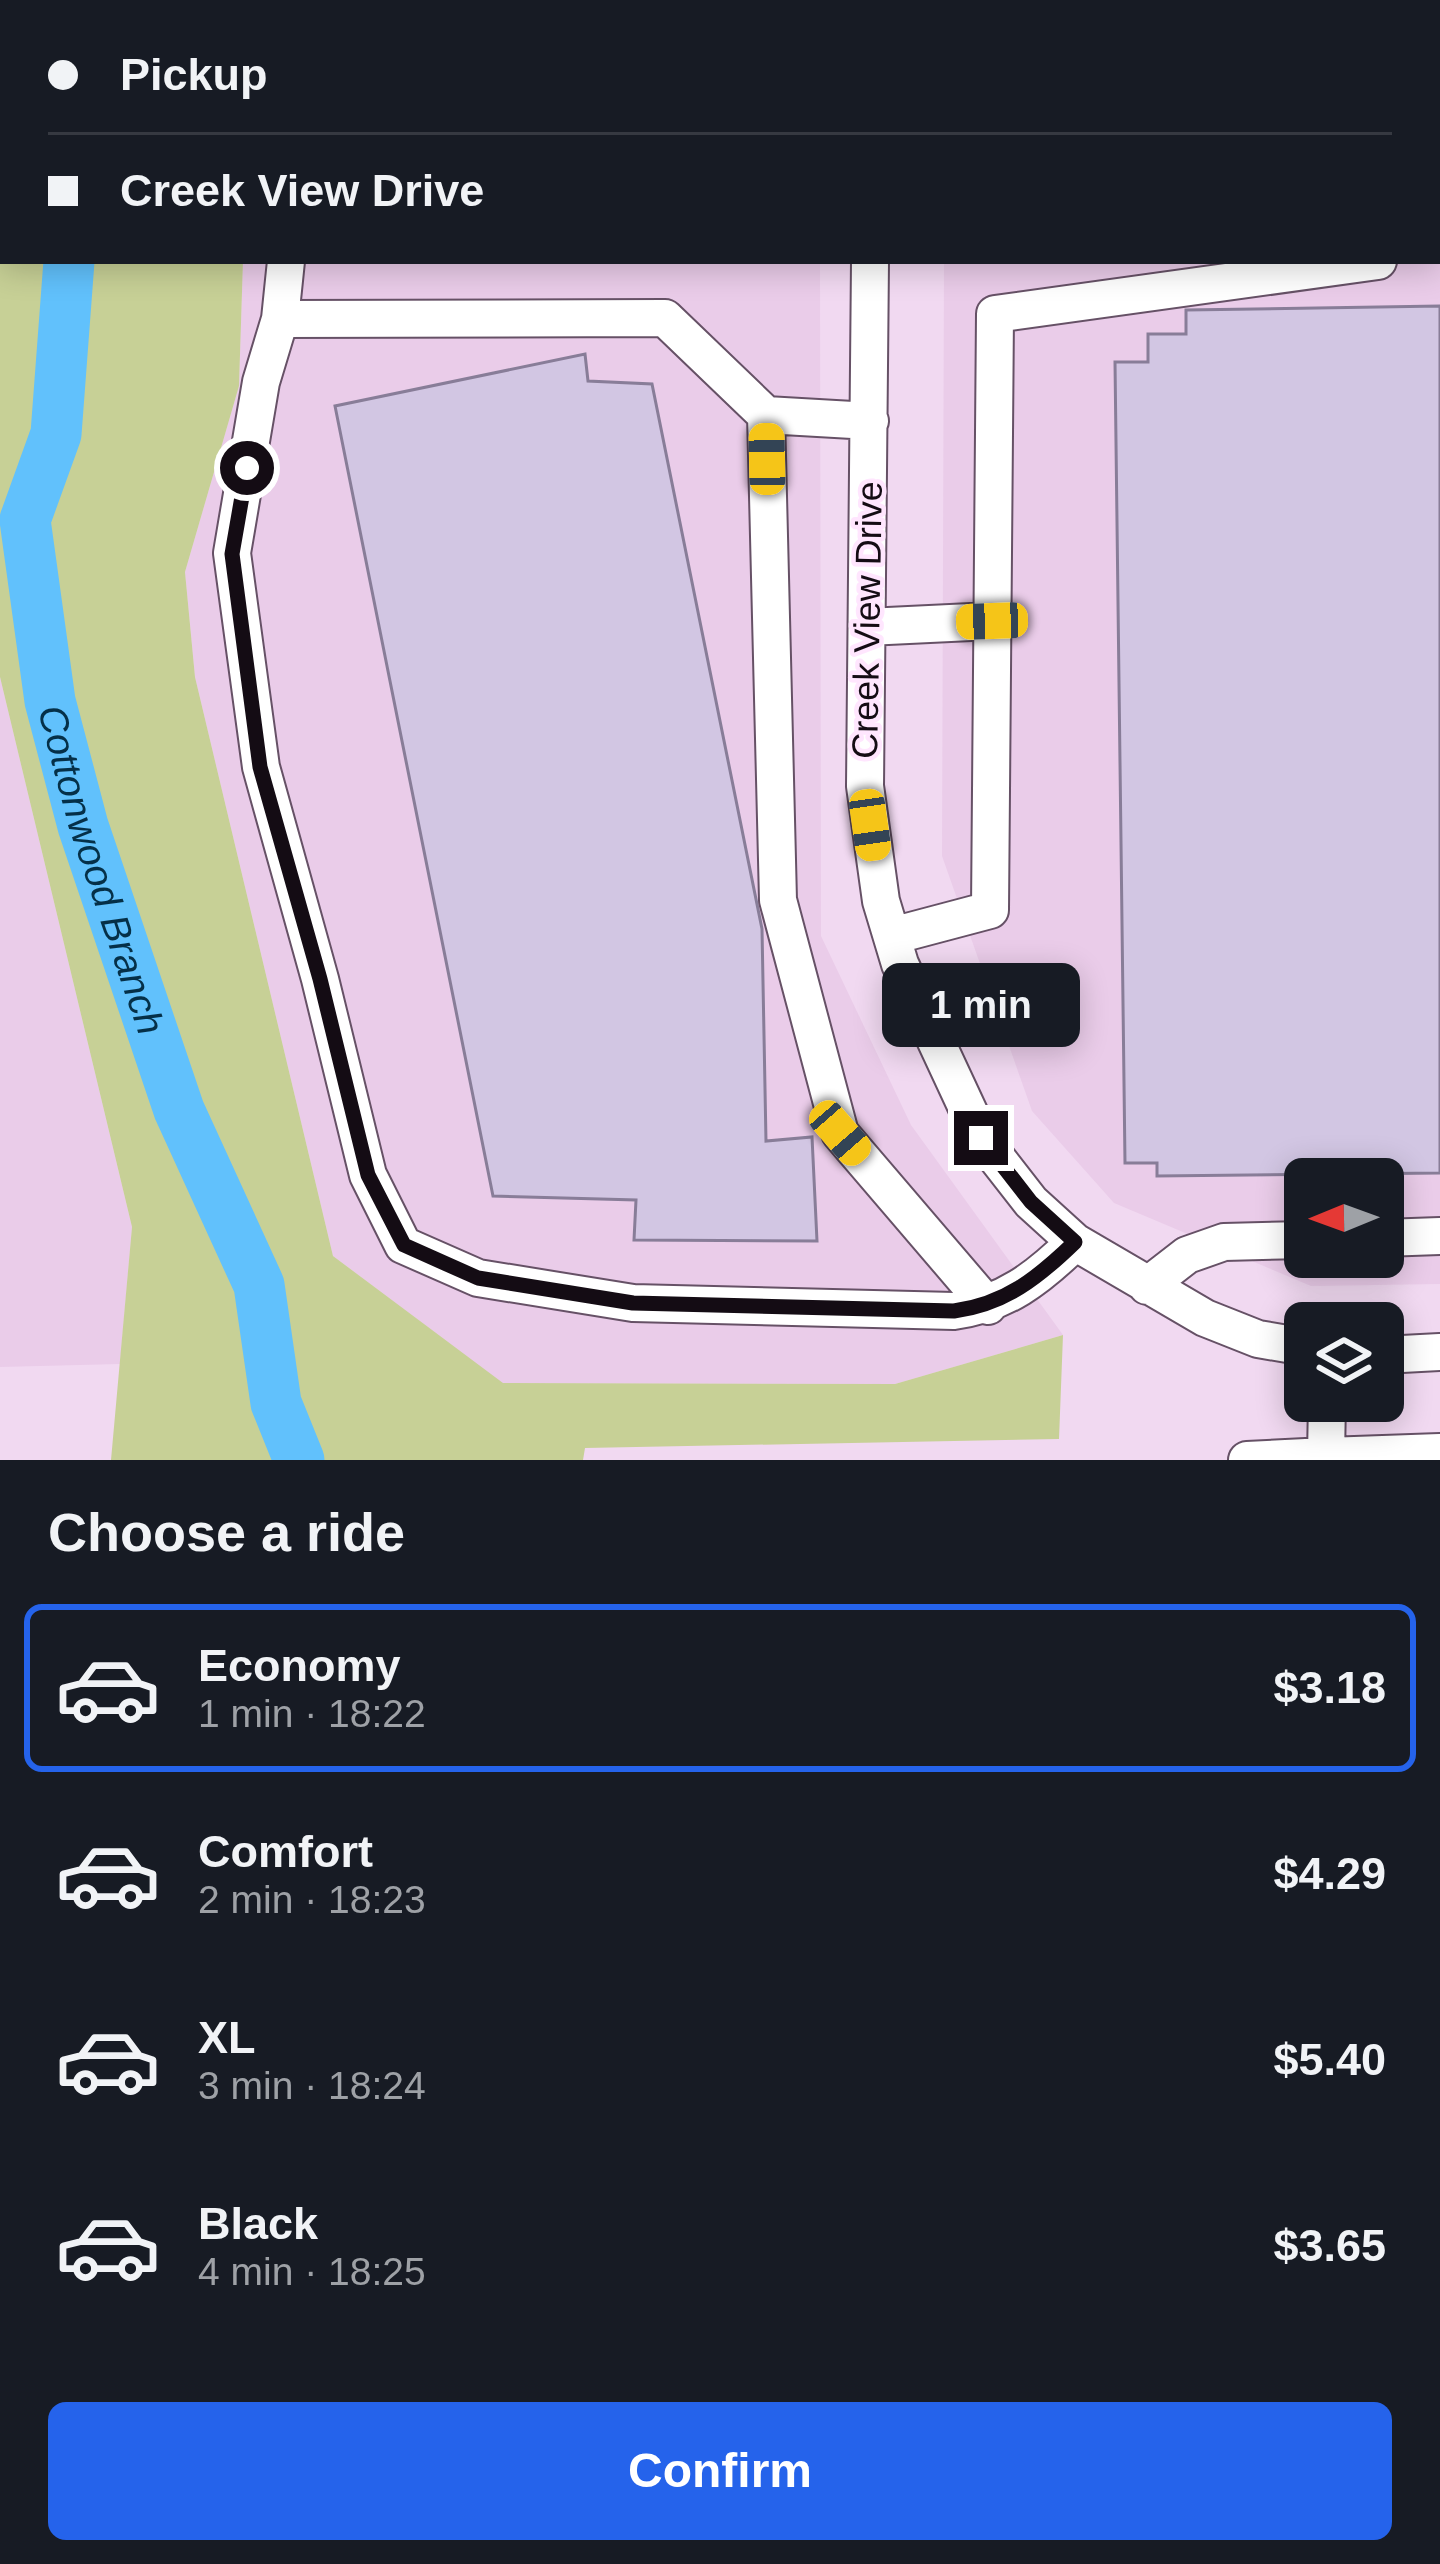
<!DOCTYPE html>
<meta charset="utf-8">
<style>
:root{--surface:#171b24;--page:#242831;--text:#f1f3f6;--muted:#9ea1a6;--line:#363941;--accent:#2563eb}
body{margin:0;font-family:Helvetica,sans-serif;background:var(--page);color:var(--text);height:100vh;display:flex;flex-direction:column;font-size:45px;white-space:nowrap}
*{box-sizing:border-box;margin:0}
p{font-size:39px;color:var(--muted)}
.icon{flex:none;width:66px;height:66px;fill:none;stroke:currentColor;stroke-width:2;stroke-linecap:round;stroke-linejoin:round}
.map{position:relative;height:1460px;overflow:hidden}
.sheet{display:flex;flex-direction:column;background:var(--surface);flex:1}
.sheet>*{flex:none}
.hud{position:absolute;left:0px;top:0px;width:1440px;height:264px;box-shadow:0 6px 30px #0003;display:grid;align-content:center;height:264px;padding:0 48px;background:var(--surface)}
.needle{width:78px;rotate:269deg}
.tools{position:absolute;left:1284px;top:1158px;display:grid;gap:24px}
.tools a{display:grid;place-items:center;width:120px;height:120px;border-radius:18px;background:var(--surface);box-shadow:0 6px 30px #0003;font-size:60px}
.end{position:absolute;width:54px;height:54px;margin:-27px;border:15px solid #140c14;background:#fff;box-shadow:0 0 0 6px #fff}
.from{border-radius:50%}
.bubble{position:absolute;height:84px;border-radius:18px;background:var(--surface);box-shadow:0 6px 30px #0003;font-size:39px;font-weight:700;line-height:84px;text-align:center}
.car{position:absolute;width:36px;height:72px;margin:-36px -18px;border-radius:15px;box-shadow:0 0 9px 3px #0007;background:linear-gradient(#f5c518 24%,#345 0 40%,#f5c518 0 76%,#345 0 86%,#f5c518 0)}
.hud b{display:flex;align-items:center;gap:42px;height:114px;font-size:45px}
.hud b+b{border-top:3px solid var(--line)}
.hud i{width:30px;height:30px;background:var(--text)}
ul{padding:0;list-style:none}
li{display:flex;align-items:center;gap:36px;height:168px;margin:0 24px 18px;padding:0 24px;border:6px solid transparent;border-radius:18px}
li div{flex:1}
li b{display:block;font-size:45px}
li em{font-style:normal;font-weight:700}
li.active{border-color:var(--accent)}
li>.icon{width:108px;height:108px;stroke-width:1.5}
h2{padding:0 48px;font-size:54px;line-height:144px}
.button{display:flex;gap:24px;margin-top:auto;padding:24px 48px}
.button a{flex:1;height:138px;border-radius:18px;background:var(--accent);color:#fff;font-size:48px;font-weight:700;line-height:138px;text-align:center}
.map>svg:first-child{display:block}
.built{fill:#eacce9;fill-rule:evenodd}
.green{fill:#c7d096}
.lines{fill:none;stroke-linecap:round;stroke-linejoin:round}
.river{stroke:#61c1fc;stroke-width:51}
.building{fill:#d2c6e3;stroke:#887d98;stroke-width:3}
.minor-casing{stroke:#665166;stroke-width:40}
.major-casing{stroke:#a36c6e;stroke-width:50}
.minor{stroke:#fff;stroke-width:36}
.major{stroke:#f6c5c5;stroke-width:45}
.route{stroke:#140c14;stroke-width:15}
.labels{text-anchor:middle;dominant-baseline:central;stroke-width:9;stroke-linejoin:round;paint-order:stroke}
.street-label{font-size:36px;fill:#140c14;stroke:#ffe6fe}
.water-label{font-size:39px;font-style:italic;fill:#053048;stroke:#ffe6fe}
</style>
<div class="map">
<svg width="1440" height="1460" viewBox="0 0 1440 1460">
<rect width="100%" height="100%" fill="#f1d9f1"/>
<path class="built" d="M204,0H800L799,3Z
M909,0H1356L909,3Z
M1440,186V1284L1311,1286L1114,1203L1032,1111L942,856L944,261H1437ZM1305,1179H1383V1257H1305Z
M243,261H820L821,936L911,1125L1063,1335L895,1384L502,1383L333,1256L195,677L185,572L239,386Z
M0,677L132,1227L120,1364L0,1367Z"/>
<path class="green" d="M0,0L206,3H3V261H243L239,386L185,572L195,677L333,1256L503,1383L895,1384L1063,1335L1059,1439L585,1448L583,1460H111L132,1227L0,677Z"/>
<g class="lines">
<g class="river">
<path d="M65,0V3"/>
<path id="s1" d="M69,261L56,434L25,520L50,701L83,826L179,1110L259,1285L276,1403L299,1460"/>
</g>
</g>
<path class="building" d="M1440,306V1173L1157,1176V1163H1125L1115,362H1148V334H1186V310Z
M585,354L588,381L652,384L762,929L766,1141L812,1137L817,1241L634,1240L636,1200L493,1196L335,406Z"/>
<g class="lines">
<defs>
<path id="minor" d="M249,0L251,3
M864,0V3
M763,3V0
M1437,239L1440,237
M286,261L280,319L261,382L232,553L261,767L320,979L368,1175L403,1245L478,1278L633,1303L954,1311C1005,1304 1038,1278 1075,1242
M870,261L865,786L881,901L900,964L981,1138L1031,1202L1075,1242L1205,1318L1258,1339L1305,1347
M280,319L665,318L766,415L870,421
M766,415L778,900L840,1133L988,1306
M867,627L992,621
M892,936L990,910L995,314L1378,261
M1383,1238L1440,1236
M1147,1286L1187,1255L1224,1242L1305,1240
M1383,1355L1440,1352
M1327,1401L1326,1456L1440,1452
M1247,1460L1326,1456"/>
<path id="major" d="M1437,61L1440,60
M1437,118L1440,117
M0,130H3
M0,199H3"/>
</defs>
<use href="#minor" class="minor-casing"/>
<use href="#major" class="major-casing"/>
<use href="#minor" class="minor"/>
<use href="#major" class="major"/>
</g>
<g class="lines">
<path class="route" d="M247,468L232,554L260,767L320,979L368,1175L404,1245L478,1278L633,1303L954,1311C1005,1304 1038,1278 1075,1242L1031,1202L981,1138"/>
</g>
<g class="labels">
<g class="street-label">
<text transform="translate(867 620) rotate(-89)">Creek View Drive</text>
</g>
<g class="water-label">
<text stroke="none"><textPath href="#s1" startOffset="624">Cottonwood Branch</textPath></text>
</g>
</g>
</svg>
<div class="tools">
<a><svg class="needle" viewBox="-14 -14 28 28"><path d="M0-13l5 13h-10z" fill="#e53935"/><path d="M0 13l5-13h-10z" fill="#9ea1a6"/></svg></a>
<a><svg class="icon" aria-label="layers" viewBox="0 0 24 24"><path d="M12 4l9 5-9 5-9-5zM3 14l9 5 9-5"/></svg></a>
</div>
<i class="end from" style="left:247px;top:468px"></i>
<i class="end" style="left:981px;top:1138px"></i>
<div class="bubble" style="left:882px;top:963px;width:198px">1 min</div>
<i class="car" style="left:767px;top:459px;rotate:359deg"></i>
<i class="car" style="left:992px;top:621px;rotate:268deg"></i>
<i class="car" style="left:870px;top:825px;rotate:172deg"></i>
<i class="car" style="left:840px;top:1133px;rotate:139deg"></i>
<div class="hud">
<b><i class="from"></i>Pickup</b>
<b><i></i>Creek View Drive</b>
</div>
</div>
<section class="sheet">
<h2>Choose a ride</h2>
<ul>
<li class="active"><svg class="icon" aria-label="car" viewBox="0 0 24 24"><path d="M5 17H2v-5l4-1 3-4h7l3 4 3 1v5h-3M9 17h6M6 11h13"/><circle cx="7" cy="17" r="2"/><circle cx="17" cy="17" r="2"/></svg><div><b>Economy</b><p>1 min · 18:22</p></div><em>$3.18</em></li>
<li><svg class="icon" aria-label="car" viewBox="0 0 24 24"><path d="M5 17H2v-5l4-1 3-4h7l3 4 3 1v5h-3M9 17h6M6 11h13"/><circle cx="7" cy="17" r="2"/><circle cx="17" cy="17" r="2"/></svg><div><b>Comfort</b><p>2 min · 18:23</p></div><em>$4.29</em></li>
<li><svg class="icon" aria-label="car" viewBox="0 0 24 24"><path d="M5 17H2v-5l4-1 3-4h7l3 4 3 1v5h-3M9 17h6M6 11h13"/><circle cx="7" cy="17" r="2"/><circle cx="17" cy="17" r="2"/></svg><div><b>XL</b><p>3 min · 18:24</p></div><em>$5.40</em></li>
<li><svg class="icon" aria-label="car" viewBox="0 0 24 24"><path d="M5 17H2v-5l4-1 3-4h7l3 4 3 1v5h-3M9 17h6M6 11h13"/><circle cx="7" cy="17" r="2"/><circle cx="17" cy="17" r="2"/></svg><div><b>Black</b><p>4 min · 18:25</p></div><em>$3.65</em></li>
</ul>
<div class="button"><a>Confirm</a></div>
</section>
